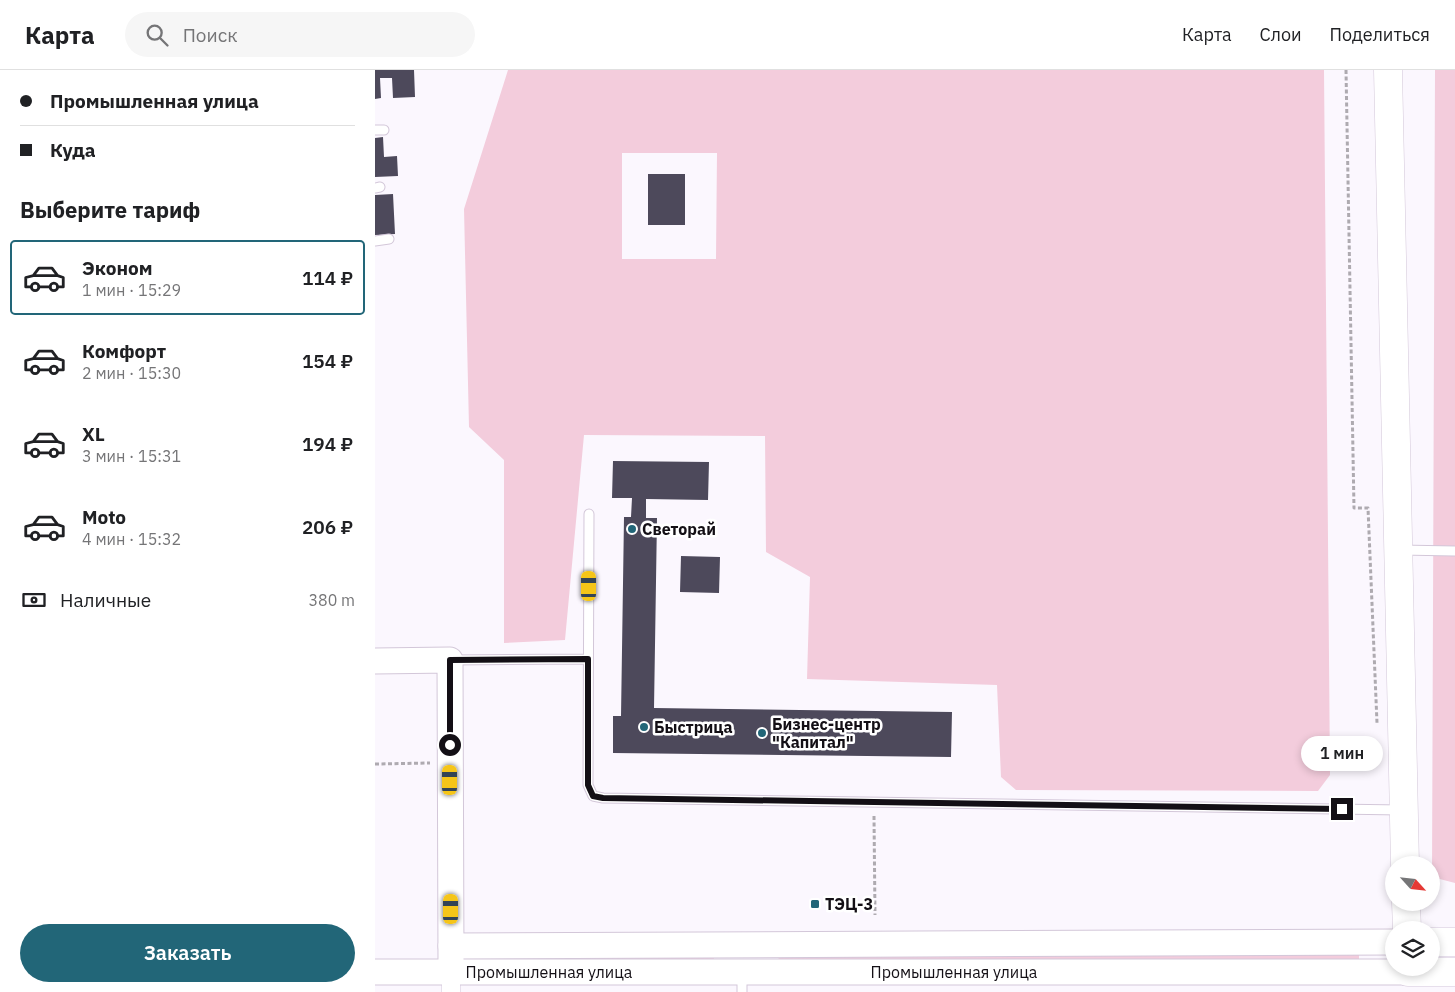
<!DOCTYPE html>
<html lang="ru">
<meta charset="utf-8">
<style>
:root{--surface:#fff;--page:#f6f6f6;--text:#202124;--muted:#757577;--line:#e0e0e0;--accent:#226678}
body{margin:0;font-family:"IBM Plex Sans",sans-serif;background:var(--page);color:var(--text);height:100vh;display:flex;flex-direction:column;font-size:19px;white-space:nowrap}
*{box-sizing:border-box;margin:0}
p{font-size:16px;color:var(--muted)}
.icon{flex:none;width:28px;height:28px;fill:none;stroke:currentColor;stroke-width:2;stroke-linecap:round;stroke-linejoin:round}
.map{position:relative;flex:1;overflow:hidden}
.sheet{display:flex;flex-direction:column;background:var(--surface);width:375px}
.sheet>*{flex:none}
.guide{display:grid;align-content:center;height:110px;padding:0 20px;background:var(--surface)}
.needle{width:32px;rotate:117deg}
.controls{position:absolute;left:1010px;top:786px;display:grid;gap:10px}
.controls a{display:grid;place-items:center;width:55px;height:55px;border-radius:50%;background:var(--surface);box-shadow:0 2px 8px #0003;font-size:25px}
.end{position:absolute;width:22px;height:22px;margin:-11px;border:6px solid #130f15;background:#fff;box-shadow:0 0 0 2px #fff}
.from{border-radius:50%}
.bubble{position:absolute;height:35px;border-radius:18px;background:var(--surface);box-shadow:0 2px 8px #0003;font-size:16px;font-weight:600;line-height:35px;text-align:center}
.car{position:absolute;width:15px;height:30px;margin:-15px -8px;border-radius:6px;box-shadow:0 0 4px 1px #0007;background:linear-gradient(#f5c518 24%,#345 0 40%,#f5c518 0 76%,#345 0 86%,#f5c518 0)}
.guide b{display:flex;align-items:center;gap:18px;height:48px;font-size:19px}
.guide b+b{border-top:1px solid var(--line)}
.guide i{width:12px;height:12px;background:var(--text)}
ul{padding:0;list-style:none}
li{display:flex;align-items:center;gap:15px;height:75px;margin:0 10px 8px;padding:0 10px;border:2px solid transparent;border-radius:5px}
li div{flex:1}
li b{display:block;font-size:19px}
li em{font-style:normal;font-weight:600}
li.selected{border-color:var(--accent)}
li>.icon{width:45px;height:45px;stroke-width:1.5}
h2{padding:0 20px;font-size:22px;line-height:60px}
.pay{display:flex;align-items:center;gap:12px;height:55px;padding:0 20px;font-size:19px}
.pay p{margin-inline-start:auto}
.cta{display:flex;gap:10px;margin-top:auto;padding:10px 20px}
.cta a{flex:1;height:58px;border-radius:30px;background:var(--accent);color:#fff;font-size:20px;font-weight:600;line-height:58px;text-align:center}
header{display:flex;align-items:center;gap:30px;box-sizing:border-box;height:70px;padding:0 25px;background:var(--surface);border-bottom:1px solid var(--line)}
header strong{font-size:24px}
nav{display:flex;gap:28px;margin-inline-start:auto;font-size:18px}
.search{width:350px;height:45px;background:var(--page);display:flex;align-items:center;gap:12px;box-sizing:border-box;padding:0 18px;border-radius:28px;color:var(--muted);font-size:19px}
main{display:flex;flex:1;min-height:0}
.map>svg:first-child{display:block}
.green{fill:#f3ccdc;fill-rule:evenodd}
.building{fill:#4d495b}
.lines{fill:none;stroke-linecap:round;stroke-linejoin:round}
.lane-casing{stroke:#d3c7d9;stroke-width:11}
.street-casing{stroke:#d3c7d9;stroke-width:19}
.secondary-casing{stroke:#d3c7d9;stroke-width:27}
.primary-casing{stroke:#d3c7d9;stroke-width:29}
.path{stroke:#aeaab0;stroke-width:3;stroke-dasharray:4 2.5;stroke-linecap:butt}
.lane{stroke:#fff;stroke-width:9}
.street{stroke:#fff;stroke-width:18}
.secondary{stroke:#fff;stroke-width:25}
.primary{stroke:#fff;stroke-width:28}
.route{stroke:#130f15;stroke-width:6}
.poi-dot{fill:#226678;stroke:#fff;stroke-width:2}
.labels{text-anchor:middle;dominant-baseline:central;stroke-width:5;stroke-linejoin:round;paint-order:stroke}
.poi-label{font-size:16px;font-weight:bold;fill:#130f15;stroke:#fff;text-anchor:start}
.street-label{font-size:16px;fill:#130f15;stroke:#fff}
</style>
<header>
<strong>Карта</strong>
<div class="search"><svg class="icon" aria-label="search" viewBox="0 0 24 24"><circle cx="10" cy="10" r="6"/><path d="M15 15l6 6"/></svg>Поиск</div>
<nav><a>Карта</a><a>Слои</a><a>Поделиться</a></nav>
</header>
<main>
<section class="sheet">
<div class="guide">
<b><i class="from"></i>Промышленная улица</b>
<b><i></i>Куда</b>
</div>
<h2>Выберите тариф</h2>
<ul>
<li class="selected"><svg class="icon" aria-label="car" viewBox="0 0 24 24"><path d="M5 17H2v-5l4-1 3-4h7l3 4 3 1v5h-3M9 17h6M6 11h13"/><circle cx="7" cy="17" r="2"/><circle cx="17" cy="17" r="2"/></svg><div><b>Эконом</b><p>1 мин · 15:29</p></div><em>114 ₽</em></li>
<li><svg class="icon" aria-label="car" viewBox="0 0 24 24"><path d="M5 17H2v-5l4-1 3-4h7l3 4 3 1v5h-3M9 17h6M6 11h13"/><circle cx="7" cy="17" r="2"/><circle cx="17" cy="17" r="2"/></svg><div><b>Комфорт</b><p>2 мин · 15:30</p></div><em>154 ₽</em></li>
<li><svg class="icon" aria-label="car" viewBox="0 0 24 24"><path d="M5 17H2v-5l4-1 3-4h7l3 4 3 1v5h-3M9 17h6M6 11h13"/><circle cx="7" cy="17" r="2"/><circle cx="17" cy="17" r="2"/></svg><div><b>XL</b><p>3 мин · 15:31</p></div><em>194 ₽</em></li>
<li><svg class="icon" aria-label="car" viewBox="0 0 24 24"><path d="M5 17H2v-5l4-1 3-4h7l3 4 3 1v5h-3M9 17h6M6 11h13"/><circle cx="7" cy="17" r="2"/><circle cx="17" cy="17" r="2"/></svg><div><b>Moto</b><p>4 мин · 15:32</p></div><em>206 ₽</em></li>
</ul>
<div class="pay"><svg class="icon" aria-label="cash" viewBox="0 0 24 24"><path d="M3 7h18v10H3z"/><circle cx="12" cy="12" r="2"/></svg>Наличные<p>380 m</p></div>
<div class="cta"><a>Заказать</a></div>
</section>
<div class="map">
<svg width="1080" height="922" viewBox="0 0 1080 922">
<rect width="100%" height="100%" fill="#fbf7fe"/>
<path class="green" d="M133,0H949L955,705L943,721L641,720L626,707L622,615L432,609L435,507L391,482L390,366L209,365L190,570L129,573V390L94,357L89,139ZM247,83H342L341,189H247Z
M1060,0H1080V813L1057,807Z
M984,881V890L404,892L403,884Z
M136,885H339V894L136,893Z"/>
<path class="building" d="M0,0H39L40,27L18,28L17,8H5L6,28L0,29Z
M8,67L9,87L22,86L23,106L0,107V68Z
M273,104H310V155H273Z
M18,124L20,164L0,165V125Z
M238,391L334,392L333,430L271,429V448H282L279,638L577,642L576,687L238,683V646H246L249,447H256L257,428H237Z
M306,486L345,487L344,523L305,522Z"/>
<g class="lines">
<defs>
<path id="lane" d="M0,60H9
M0,118L5,117
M0,171L14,169
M214,444L213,715L218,726L228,728L1026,740
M1025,480L1080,481
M76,590L213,589
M367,905V922"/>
<path id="street" d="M76,902V922"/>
<g id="secondary">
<path d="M0,591L75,590L76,892"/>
<path d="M76,876L1019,872"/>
<path id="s1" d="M0,902H1033"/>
</g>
<path id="primary" d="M1013,0L1030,795
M1031,832L1032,860
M1056,872H1080
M1033,898V902H1080"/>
</defs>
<use href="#lane" class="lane-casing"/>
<use href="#street" class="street-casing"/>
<use href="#secondary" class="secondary-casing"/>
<use href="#primary" class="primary-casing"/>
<path class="path" d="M971,0L979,438H993L1002,653
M0,694L55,693
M499,746L500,845"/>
<use href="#lane" class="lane"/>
<use href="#street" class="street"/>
<use href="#secondary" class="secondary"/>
<use href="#primary" class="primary"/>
</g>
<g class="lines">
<path class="route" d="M75,675V590L213,589V715L218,726L228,728L967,739"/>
</g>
<g class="poi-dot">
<circle cx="257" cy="459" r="5"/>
<circle cx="269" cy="657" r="5"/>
<circle cx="387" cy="663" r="5"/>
<rect x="435" y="829" width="10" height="10" rx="2.5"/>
</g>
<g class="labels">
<g class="poi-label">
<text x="267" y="459">Светорай</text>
<text x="397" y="654">Бизнес-центр<tspan x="397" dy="18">"Капитал"</tspan></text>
<text x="279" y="657">Быстрица</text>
<text x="450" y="834">ТЭЦ-3</text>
</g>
<g class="street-label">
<text stroke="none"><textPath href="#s1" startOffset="174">Промышленная улица</textPath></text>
<text stroke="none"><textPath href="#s1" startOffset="579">Промышленная улица</textPath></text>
</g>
</g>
</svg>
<div class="controls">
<a><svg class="needle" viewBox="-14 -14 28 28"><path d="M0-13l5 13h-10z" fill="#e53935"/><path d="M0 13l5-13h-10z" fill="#757577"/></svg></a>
<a><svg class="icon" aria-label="layers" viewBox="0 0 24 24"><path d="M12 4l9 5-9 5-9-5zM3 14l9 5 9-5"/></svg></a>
</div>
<i class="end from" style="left:75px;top:675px"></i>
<i class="end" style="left:967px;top:739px"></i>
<div class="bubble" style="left:926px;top:666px;width:82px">1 мин</div>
<i class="car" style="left:214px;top:516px;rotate:0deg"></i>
<i class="car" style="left:75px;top:710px;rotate:0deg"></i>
<i class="car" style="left:76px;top:839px;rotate:0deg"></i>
</div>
</main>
